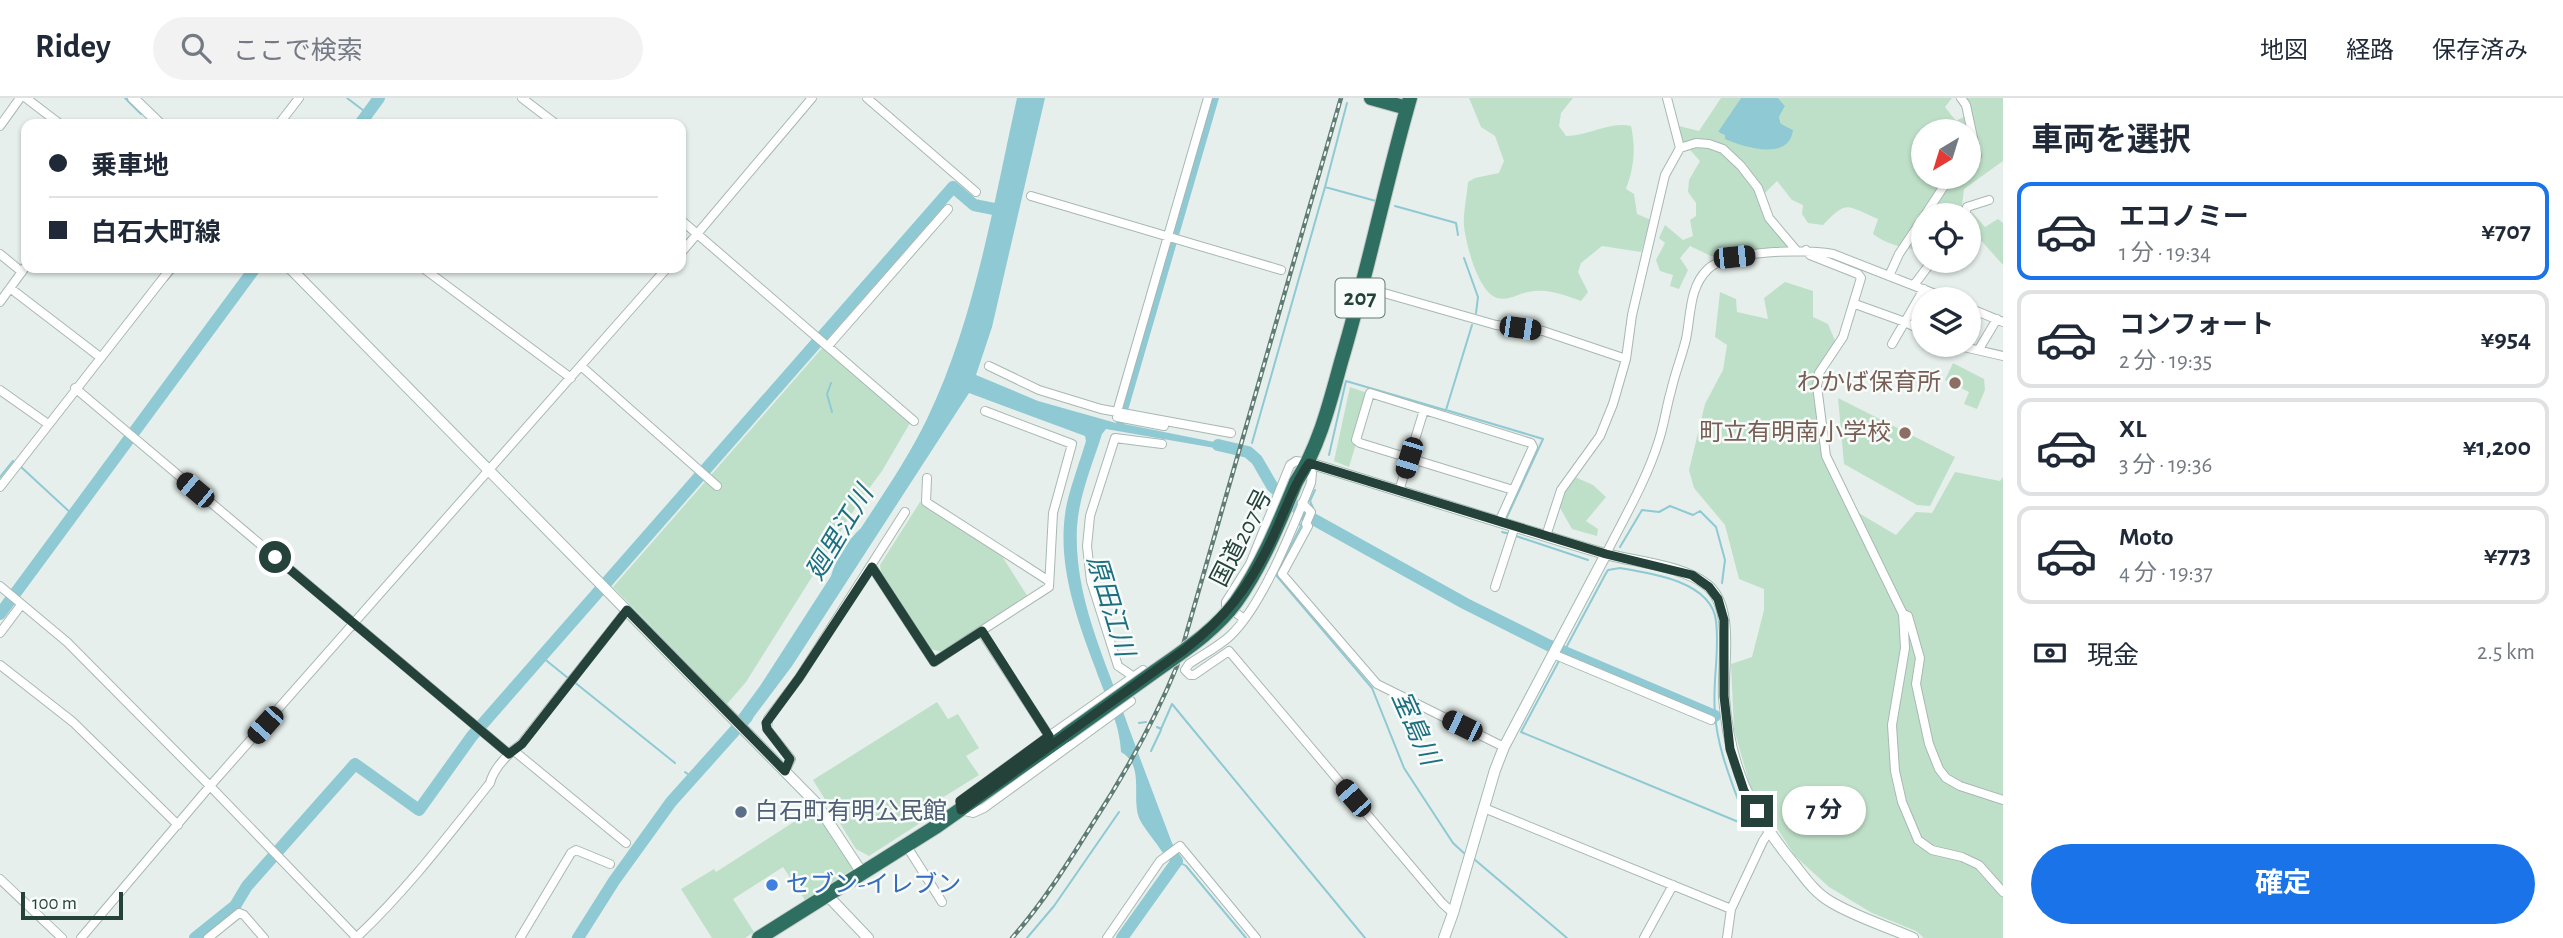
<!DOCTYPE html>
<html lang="ja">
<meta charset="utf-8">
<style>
:root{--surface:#fff;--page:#f2f2f3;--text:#1f2937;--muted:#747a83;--line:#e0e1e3;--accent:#1a73e8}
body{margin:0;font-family:"Alegreya Sans","Noto Sans JP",sans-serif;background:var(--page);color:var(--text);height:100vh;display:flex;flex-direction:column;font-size:26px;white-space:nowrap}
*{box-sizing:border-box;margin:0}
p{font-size:23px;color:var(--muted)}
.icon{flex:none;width:38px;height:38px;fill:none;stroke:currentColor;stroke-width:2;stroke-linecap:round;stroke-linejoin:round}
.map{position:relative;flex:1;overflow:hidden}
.side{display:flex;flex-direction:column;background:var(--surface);width:560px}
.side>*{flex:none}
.hud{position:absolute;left:21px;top:21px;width:665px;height:154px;border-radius:14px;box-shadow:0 2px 5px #0004;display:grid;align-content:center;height:154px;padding:0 28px;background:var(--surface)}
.needle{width:46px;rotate:218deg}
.fabs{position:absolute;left:1911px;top:21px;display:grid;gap:14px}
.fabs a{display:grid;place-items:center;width:70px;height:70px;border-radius:50%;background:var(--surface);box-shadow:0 2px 5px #0004;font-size:35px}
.scale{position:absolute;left:21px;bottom:18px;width:102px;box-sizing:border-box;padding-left:7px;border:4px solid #24423a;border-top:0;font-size:19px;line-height:24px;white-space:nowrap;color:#24423a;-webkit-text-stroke:5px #f7fbf9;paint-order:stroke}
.end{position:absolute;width:32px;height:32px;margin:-16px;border:9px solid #24423a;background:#fff;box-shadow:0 0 0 4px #fff}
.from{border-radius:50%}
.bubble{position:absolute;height:49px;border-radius:24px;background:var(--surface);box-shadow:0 2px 5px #0004;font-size:23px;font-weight:700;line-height:49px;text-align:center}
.car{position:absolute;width:21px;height:42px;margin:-21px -10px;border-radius:9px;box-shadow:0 0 5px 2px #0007;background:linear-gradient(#222 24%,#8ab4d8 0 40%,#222 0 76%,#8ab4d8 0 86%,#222 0)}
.hud b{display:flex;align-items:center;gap:24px;height:66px;font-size:26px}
.hud b+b{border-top:2px solid var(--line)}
.hud i{width:18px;height:18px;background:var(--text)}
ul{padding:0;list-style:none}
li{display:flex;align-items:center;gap:21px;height:98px;margin:0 14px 10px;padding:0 14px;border:4px solid var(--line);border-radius:14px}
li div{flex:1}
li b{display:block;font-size:26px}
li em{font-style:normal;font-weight:700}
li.selected{border-color:var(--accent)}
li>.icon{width:63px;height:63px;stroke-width:1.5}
h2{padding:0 28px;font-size:32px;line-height:84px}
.pay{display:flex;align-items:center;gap:18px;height:77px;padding:0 28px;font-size:26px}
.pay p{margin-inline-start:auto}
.cta{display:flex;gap:14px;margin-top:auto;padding:14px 28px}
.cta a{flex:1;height:80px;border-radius:42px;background:var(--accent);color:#fff;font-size:28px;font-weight:700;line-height:80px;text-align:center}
header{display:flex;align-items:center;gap:42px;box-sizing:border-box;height:98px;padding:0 35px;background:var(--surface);border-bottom:2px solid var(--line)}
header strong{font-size:33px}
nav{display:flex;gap:38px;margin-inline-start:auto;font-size:24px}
.search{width:490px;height:63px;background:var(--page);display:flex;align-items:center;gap:18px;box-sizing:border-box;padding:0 24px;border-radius:38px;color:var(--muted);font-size:26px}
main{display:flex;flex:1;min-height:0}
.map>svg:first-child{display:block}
.green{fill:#bfe0c8;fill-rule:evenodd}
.water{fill:#8ec9d4}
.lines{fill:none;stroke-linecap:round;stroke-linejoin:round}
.stream{stroke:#8ec9d4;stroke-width:2}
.river{stroke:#8ec9d4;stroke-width:12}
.street-casing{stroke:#a8b8b2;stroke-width:10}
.secondary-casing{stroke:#a4bbb3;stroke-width:12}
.highway-casing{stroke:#c2cac8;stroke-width:16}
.street{stroke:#fff;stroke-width:8}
.secondary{stroke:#fff;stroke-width:10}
.highway{stroke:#2f6f62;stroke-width:14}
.rail-casing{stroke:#5f7d75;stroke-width:4.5}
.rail{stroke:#f7fbf9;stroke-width:2;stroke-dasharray:5;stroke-linecap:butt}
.highway-bridge-casing{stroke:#c2cac8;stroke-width:16;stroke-linecap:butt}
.highway-bridge{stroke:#2f6f62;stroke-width:14}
.route{stroke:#24423a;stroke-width:9}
.education-dot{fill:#8d6e63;stroke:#f7fbf9;stroke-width:2.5}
.service-dot{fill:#5c6f8a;stroke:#f7fbf9;stroke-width:2.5}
.shop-dot{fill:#3f7fe0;stroke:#f7fbf9;stroke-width:2.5}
.labels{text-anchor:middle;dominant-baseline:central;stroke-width:5;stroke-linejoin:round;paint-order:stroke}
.shield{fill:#f7fbf9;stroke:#637a73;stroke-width:2}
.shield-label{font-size:23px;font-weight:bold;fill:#24423a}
.education-label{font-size:24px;fill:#785e54;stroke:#f7fbf9;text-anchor:end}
.street-label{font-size:24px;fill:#24423a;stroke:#f7fbf9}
.service-label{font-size:24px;fill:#4e5e75;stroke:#f7fbf9;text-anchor:start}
.shop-label{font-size:24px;fill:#366cbe;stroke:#f7fbf9;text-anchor:start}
.water-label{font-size:26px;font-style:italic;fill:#1c6f80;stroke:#f7fbf9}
</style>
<header>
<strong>Ridey</strong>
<div class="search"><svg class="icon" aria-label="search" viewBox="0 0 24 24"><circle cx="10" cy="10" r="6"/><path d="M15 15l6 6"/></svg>ここで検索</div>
<nav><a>地図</a><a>経路</a><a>保存済み</a></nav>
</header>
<main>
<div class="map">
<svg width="2003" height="840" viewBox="0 0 2003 840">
<rect width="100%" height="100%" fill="#e6efeb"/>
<path class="green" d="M1469,0H1573L1561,15L1559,28L1566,38C1589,38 1609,23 1631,28C1636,51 1634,69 1626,91L1634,96L1637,116L1651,122L1641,154L1602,148L1581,165L1578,174L1588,194L1581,203C1563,197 1548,190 1528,194C1517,196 1509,203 1497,200C1478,194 1466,146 1464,128C1463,114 1467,98 1468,84L1475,80L1499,75L1504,63L1495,38L1481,29Z
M1721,0H1741L1718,35L1781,25L1779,19L1785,8L1778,0H1952L1945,9L1956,23L1971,15L1959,0H2003V63L1964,91L1961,117H1923V147L1919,152C1903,150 1886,146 1873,136L1878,121C1846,108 1848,101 1823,127L1808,125L1802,116L1803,107L1792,102L1777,83L1760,100L1766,120L1789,150L1711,158L1690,148L1680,160L1688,172L1679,191L1670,188L1673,177L1660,173L1656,162L1665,145L1659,140L1665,127L1683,142L1693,138L1690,122L1696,118V105L1688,94L1689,82L1700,63L1682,43L1679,28L1699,33ZM1923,33H1969V79H1923Z
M1972,114L1985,129L1998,121L2003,125V167L1969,129V117H1966Z
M1785,184L1813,193V219L1828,226L1836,245L1822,276L1820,288L1830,356L1857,414L1896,437L1916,414L1932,415L1955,374L2000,383L2003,379V840H1924L1916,833L1872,815L1829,789L1795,758L1750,688L1734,631L1731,566L1752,559L1764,512V491L1739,481L1725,427L1694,390L1689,372L1705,306L1723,272L1727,247L1715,239L1720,194L1736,201L1737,214L1768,221L1764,200Z
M823,249L910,325L882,373L859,404L746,584L727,606L613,489Z
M1953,265L1984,281L1985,292L1977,311L1964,306L1969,294L1945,282Z
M1350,289L1367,295L1353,345L1356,346L1349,369L1334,363Z
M1838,300L1955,359L1930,408L1917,407L1844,366Z
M1575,379L1593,387L1606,399L1586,423L1598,431L1597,438L1572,431L1559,408L1565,392Z
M920,404L1000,455L1028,499L943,554L930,551L881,474L880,467Z
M937,604L948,621L958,616L979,650L966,658L979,677L942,700V711L869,758L856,751L813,682Z
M814,711L853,771L805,802L783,769L733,801L754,834L745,840H712L681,791L714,771L716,774Z"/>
<path class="water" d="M1017,0H1045L992,229L976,277L1038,303L1116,325L1211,0H1219L1124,326L1234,348L1232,353L1106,331L1102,336C1093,365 1079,397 1077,429C1074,487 1096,541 1116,594C1134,645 1153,695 1172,745L1163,755C1156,744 1146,733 1140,722C1130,701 1146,668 1121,654C1120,625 1105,598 1096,572C1076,519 1055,462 1067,405C1072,384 1080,363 1086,343L1085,338L969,295L792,568L747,628L738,618L760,588L831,478C836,460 847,443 861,430C884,395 908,360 927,321C975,221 993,108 1017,0Z
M1741,0H1778L1785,8L1779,19L1781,26L1793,32C1789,64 1744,49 1725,41V37L1718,34Z"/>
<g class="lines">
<path class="stream" d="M125,0L141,16
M347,0L368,16
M1347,5L1325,89L1376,103
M1395,108L1456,125L1458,137
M1464,160L1478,199L1476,215
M167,182L177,170
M1472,227L1446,312L1543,341L1507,419
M831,285L827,296L832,314
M1252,345L1325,89
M1329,357L1346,283L1445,312
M20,368L73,417
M0,379L13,363
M1313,410L1310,403L1315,392
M1304,416L1299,425L1301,428L1276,477L1372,590L1404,670L1453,745L1466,757
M1502,434L1510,436
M1516,438L1588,462
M1620,449L1642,412L1659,414L1670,408L1693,417L1700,413L1716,429L1725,462L1722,485
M1620,470C1652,475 1712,484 1716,523C1720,554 1712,585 1715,615C1717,652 1734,689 1746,724L1741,725L1521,634L1605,477L1608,472Z
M542,559L568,580
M573,583L675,665
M1139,625L1146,624
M1157,629L1161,631L1172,606L1365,840
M1151,653L1161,632
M685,674L692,679
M1474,761L1567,840
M1177,763L1186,768L1246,840
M1027,840L1054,808L1119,714"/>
<path class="river" d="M360,26L379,0
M1218,347L1248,354L1257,362L1272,388L1304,416L1466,506L1548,547L1715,618
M0,516L255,170
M195,840L235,808L247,788L355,666L419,712L472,638L953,89L974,107L1004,113
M578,840L614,783L671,704L747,619
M1122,840L1177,763L1158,735"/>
<defs>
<path id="street" d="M26,0L60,26
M522,0L556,26
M867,0L976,94
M1961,0L1966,7L1977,58L1969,67
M279,26L299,0
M0,28L20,0
M1680,50L1696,45L1709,46L1723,51L1741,68L1758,90L1769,120L1796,152
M1031,98L1281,172
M1925,117L1944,88L1955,79
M1965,117L1967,109L1989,102
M681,122L914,323
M1806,152L1810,157L1858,176L1861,180L1843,239L1819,275L1817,288L1826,358L1903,516L1908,518L1920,560L1916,586L1929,646L1939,671L1946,680L1960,688L2003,702
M681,155L812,0
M0,156L22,174
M423,170L571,280
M1889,178L1899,156L1923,120
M1914,187L1932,163
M1363,189L1496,227L1543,233L1626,261
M10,190L100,259
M0,204L26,168
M1855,206L1905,224L1923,233
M1969,210L2003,224
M1892,246L1924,191
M1955,247L2003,258
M828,248L948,111
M1979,251L1997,221
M581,268L717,388
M989,268L1039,292L1101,311L1231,335
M75,290L509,656
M0,292L48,326
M985,313L1072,346L1053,415L1049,489L981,533L1049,638L960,703L961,712L973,715L984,710L1131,603
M1117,314L1208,0
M1117,319L1164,328
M927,380L926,404L1049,483
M0,389L171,170
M1399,393L1424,312
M1302,405L1311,414L1306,426L1308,428L1282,476L1377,586L1504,649
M1499,424L1533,349L1531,345L1370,295L1356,342L1360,345L1513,392
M1546,438L1561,392L1600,338L1613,306L1626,261L1632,217L1665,77L1680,50L1667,0
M1606,456C1624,420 1646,383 1658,345C1664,328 1666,310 1671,293C1675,275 1682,258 1686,241C1691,217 1689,189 1708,171C1728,152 1806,151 1833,156L1948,201
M872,469L934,564L981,533
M0,488L67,544L210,688L356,839
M1495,489L1515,428
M1903,516L1905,550L1892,627L1895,673L1902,704L1918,742L1932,752L1962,759L1979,767L2003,794
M1243,520L1226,508V504L1250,466L1290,367L1296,363L1309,365L1312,375L1311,385C1293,429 1263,507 1230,538C1218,549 1202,557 1189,566L1185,572L1190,577H1194L1229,553L1442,805L1453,815
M0,535L21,507
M1553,556L1711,622
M0,567L73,624L178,727
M1134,579L1118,568L1091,483L1087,448L1090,418L1115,340L1162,346
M1049,638L1143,572
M513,652L626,745
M785,673L791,661L767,631L768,621L799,580L905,414
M1484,710L1731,811L1727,840
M906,747L942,804
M0,781L62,840
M1731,811L1763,743L1769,734
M81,840L210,688L667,170
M208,840L239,815L244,817L264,840
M356,840C406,793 447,739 490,685C494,669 508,656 521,646L627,512
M520,840L571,755L576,752L610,766
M1107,840L1160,763L1180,748L1256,840
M1644,840L1673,787"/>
<path id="secondary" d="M133,0L160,26
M290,170L816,705L862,775
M1309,365C1407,395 1504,426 1602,455C1633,464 1682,467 1707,487C1735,510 1722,567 1724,599C1729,668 1750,713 1794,766C1805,780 1815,795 1831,804C1856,819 1886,828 1913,840
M827,797L868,840
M1444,840L1453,815L1495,672L1504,649L1606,456"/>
<path id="highway" d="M1371,0L1407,10
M1296,384C1319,349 1330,304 1341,264C1367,177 1385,87 1410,0
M759,840L937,728L1066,637"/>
</defs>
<use href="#street" class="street-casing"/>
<use href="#secondary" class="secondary-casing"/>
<use href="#highway" class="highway-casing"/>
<use href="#street" class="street"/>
<use href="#secondary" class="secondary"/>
<use href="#highway" class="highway"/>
<defs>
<path id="rail" d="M1012,840C1043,805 1068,765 1093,725C1126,674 1154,624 1177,568L1341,0"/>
</defs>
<use href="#rail" class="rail-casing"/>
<use href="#rail" class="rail"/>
<defs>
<path id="highway-bridge" d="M1066,637C1095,616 1125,595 1154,574C1182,554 1215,533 1236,504C1262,467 1279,425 1296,384"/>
</defs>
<use href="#highway-bridge" class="highway-bridge-casing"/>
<use href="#highway-bridge" class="highway-bridge"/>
</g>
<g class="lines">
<path class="route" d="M275,459L509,656L522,646L627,512L785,673L790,661L767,631L766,625L799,580L872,469L934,564L982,533L1049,638L960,703L961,712L1184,552C1226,519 1248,491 1271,443C1284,416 1292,389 1309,365L1606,456L1692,477L1709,489L1718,501L1724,522V598L1730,651L1744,693L1757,713"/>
</g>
<g class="education-dot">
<circle cx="1955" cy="285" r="7"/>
<circle cx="1905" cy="335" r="7"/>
</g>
<circle class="service-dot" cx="741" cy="714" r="7"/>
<circle class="shop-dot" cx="772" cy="787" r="7"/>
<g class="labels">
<rect class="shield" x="1335.5" y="180.5" width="49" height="39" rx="5"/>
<g class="shield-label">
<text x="1360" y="200">207</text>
</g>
<g class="education-label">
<text x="1941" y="285">わかば保育所</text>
<text x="1891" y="335">町立有明南小学校</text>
</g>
<g class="street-label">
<text transform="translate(1242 440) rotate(-63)">国道207号</text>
</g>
<g class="service-label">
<text x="755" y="714">白石町有明公民館</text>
</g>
<g class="shop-label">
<text x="786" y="787">セブン-イレブン</text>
</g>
<g class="water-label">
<text transform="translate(840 435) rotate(-59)">廻里江川</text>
<text transform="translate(1110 508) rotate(73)">原田江川</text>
<text transform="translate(1415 630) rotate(66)">室島川</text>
</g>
</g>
</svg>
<div class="fabs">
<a><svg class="needle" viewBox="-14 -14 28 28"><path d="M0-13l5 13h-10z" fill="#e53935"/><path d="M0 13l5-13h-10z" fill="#747a83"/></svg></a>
<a><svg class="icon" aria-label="locate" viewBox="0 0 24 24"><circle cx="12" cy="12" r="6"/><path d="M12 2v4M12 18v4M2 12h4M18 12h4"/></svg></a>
<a><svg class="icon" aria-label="layers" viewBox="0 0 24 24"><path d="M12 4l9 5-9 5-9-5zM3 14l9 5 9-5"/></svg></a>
</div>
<div class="scale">100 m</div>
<i class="end from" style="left:275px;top:459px"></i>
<i class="end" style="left:1757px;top:713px"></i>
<div class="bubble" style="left:1782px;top:688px;width:84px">7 分</div>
<i class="car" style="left:1734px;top:159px;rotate:84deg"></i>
<i class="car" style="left:1520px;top:230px;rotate:98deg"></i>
<i class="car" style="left:1409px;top:360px;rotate:197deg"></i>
<i class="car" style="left:195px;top:392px;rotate:310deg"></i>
<i class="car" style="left:265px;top:627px;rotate:222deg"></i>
<i class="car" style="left:1462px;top:628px;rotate:296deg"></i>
<i class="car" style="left:1353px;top:700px;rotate:319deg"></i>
<div class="hud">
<b><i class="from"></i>乗車地</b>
<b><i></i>白石大町線</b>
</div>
</div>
<section class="side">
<h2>車両を選択</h2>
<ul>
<li class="selected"><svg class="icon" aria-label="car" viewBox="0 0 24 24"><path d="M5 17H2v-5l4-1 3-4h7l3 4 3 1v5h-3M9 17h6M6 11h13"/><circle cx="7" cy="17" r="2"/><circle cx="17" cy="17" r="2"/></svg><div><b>エコノミー</b><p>1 分 · 19:34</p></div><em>¥707</em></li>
<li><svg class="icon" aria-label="car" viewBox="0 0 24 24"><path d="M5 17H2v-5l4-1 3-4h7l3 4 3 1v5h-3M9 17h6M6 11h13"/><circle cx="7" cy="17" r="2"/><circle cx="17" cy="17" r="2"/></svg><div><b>コンフォート</b><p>2 分 · 19:35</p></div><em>¥954</em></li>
<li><svg class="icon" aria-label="car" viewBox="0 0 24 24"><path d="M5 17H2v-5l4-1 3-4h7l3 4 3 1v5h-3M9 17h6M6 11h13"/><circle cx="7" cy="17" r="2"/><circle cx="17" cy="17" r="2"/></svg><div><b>XL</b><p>3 分 · 19:36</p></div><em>¥1,200</em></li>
<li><svg class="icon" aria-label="car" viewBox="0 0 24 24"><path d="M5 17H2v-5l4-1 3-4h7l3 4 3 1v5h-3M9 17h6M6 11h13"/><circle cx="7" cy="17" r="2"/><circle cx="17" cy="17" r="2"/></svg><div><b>Moto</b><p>4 分 · 19:37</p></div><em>¥773</em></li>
</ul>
<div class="pay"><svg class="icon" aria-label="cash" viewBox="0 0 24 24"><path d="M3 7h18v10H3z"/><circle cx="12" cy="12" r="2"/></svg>現金<p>2.5 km</p></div>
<div class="cta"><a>確定</a></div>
</section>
</main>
